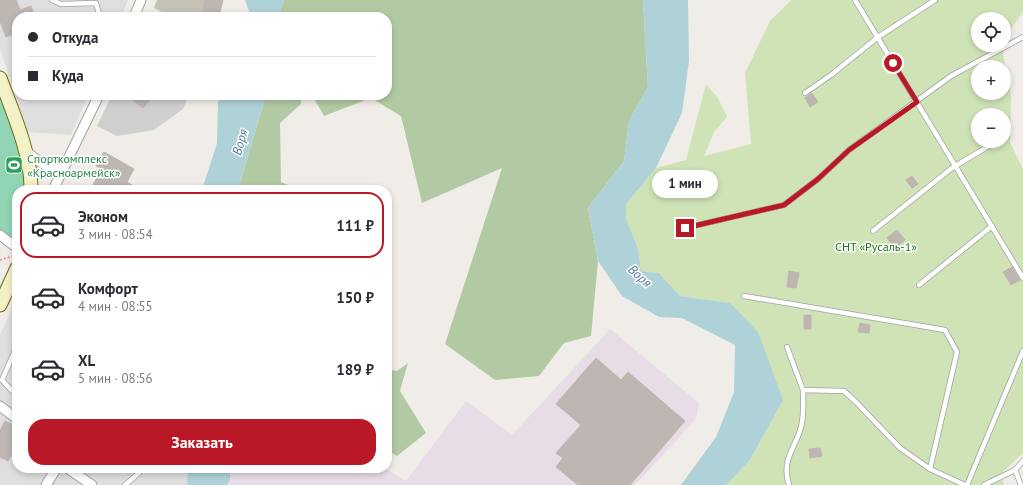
<!DOCTYPE html>
<html lang="ru">
<meta charset="utf-8">
<style>
:root{--surface:#fff;--page:#f2f2f3;--text:#2b2b33;--muted:#7c7c81;--line:#e1e1e2;--accent:#b91926}
body{margin:0;font-family:"PT Sans",sans-serif;background:var(--page);color:var(--text);height:100vh;display:flex;flex-direction:column;font-size:15px;white-space:nowrap}
*{box-sizing:border-box;margin:0}
p{font-size:13px;color:var(--muted)}
.icon{flex:none;width:22px;height:22px;fill:none;stroke:currentColor;stroke-width:2;stroke-linecap:round;stroke-linejoin:round}
.map{position:relative;flex:1;overflow:hidden}
.panel{position:absolute;left:12px;top:185px;width:380px;height:288px;display:flex;flex-direction:column;background:var(--surface);border-radius:16px;box-shadow:0 2px 6px #0003}
.panel>*{flex:none}
.top-card{position:absolute;left:12px;top:12px;width:380px;height:88px;border-radius:16px;box-shadow:0 2px 6px #0003;display:grid;align-content:center;height:88px;padding:0 16px;background:var(--surface)}
.buttons{position:absolute;left:971px;top:12px;display:grid;gap:8px}
.buttons a{display:grid;place-items:center;width:40px;height:40px;border-radius:50%;background:var(--surface);box-shadow:0 2px 6px #0003;font-size:20px}
.end{position:absolute;width:18px;height:18px;margin:-9px;border:5px solid #b91926;background:#fff;box-shadow:0 0 0 2px #fff}
.from{border-radius:50%}
.bubble{position:absolute;height:28px;border-radius:14px;background:var(--surface);box-shadow:0 2px 6px #0003;font-size:13px;font-weight:700;line-height:28px;text-align:center}
.top-card b{display:flex;align-items:center;gap:14px;height:38px;font-size:15px}
.top-card b+b{border-top:1px solid var(--line)}
.top-card i{width:10px;height:10px;background:var(--text)}
ul{padding:7px 0 0;list-style:none}
li{display:flex;align-items:center;gap:12px;height:66px;margin:0 8px 6px;padding:0 8px;border:2px solid transparent;border-radius:16px}
li div{flex:1}
li b{display:block;font-size:15px}
li em{font-style:normal;font-weight:700}
li.on{border-color:var(--accent)}
li>.icon{width:36px;height:36px;stroke-width:1.5}
.action{display:flex;gap:8px;margin-top:auto;padding:8px 16px}
.action a{flex:1;height:46px;border-radius:16px;background:var(--accent);color:#fff;font-size:16px;font-weight:700;line-height:46px;text-align:center}
.map>svg:first-child{display:block}
.residential{fill:#dfdede}
.industrial{fill:#e8dce7}
.religious{fill:#cfcfcf}
.construction{fill:#c4c3b5}
.grass{fill:#d0e3b6;fill-rule:evenodd}
.forest{fill:#b2caa3}
.pitch{fill:#91d5b5}
.water{fill:#afd2d8}
.building{fill:#bdb6b2;stroke:#c0b4ad}
.lines{fill:none;stroke-linecap:round;stroke-linejoin:round}
.lane-casing{stroke:#a2a2a2;stroke-width:6}
.street-casing{stroke:#a2a2a2;stroke-width:11}
.secondary-casing{stroke:#6b6d13;stroke-width:15}
.path{stroke:#e98381;stroke-width:1.5;stroke-dasharray:2 2;stroke-linecap:butt}
.lane{stroke:#fff;stroke-width:4.5}
.street{stroke:#fff;stroke-width:9}
.secondary{stroke:#f3f1c5;stroke-width:13}
.route{stroke:#b91926;stroke-width:5}
.labels{text-anchor:middle;dominant-baseline:central;stroke-width:3;stroke-linejoin:round;paint-order:stroke}
.leisure-label{font-size:12px;fill:#27864d;stroke:#fff;text-anchor:start}
.park-label{font-size:12px;fill:#1a741a;stroke:#fff}
.water-label{font-size:13px;font-style:italic;fill:#517997;stroke:#fff}
</style>
<div class="map">
<svg width="1023" height="485" viewBox="0 0 1023 485">
<rect width="100%" height="100%" fill="#f0ede9"/>
<path class="residential" d="M0,0H128L121,17H17V95H88L71,135L27,132L0,49Z
M17,296V468H188L187,485H0V335Z"/>
<path class="industrial" d="M610,329L699,403L696,419L635,485H227L230,480V468H385L406,481L466,401L512,435Z"/>
<path class="religious" d="M112,95H189L183,109L154,130L117,136L97,126Z"/>
<path class="construction" d="M157,0H223L219,17H172L154,8Z"/>
<path class="grass" d="M791,0H1023V12L1008,33L1003,54L1011,96L1010,142L1023,169V453L1001,474L1004,485H726L750,460L783,400L730,303L680,296L659,273L641,271L638,248L626,219V204L656,168L686,160L706,84L718,98L727,117L714,132L704,156L751,144L745,73L770,21ZM978,19H1004V45H978ZM978,67H1004V93H978ZM978,115H1004V141H978Z"/>
<path class="forest" d="M284,0H643L648,87L629,121L624,161L588,208L598,261L591,336L564,343L539,376L495,380L445,344L502,168L422,203L401,116L371,98L324,116L312,95H387V17H278Z
M266,95H301V104L280,123L281,182L299,190H238Z
M408,363L400,391L426,433L397,456L387,450V369L397,371Z"/>
<path class="pitch" d="M0,80L31,190H17V248L0,235Z"/>
<path class="water" d="M245,0H284L278,17H251Z
M643,0H688L689,61L682,113L656,168L626,204V219L638,248L641,271L659,273L680,296L730,303L758,332L783,400L750,460L726,485H681L716,437L734,392L735,345L682,318L659,317L622,296L598,261L588,208L624,161L629,121L648,87Z
M223,95H266L238,190H202L217,143L218,102Z
M188,468H230V480L227,485H187Z"/>
<path class="building" d="M0,0H16L20,10L31,6L35,17H17V33L6,37L0,21Z
M205,0H223L219,17L203,13Z
M812,93L818,102L810,107L805,98Z
M137,95H154L143,108L133,100Z
M104,152L134,169L127,182L132,185L129,190H90L102,169L96,166Z
M912,176L918,184L912,188L906,180Z
M897,230L905,240L895,248L887,238Z
M1012,267L1020,280L1011,285L1003,272Z
M789,271L799,273L796,288L787,287Z
M804,315H811V329H804Z
M860,323L870,325L869,333L858,332Z
M596,358L621,380L628,372L685,421L630,485H578L556,467L563,458L556,453L581,425L556,404Z
M5,421L17,427V445L8,461L0,457V431Z
M820,448L822,456L810,458L809,449Z"/>
<g class="lines">
<defs>
<path id="lane" d="M52,0L61,4L96,3L100,17
M855,0L1023,278
M805,93L831,75L878,37L935,0
M1004,137L1005,136
M685,228L784,205L818,179L849,150L951,76L1023,37
M873,231L952,168L997,141
M919,285L992,226
M744,296L945,330L957,352L930,469L965,485
M17,346L2,380L17,396
M787,347L803,390
M125,485L139,473V468
M789,485C780,457 799,445 802,422C804,411 803,400 803,390L844,391L855,401L900,448L930,469
M967,485L1023,351
M984,485L1015,470
M1021,485L1015,470L1023,461"/>
<path id="street" d="M134,17L141,0
M24,149C38,160 49,176 66,160
M53,190L99,95
M0,235L17,248
M0,406L17,419
M67,468L92,485
M46,485L56,469L59,468"/>
<path id="secondary" d="M0,78C12,110 32,156 31,190
M0,305L17,268"/>
</defs>
<use href="#lane" class="lane-casing"/>
<use href="#street" class="street-casing"/>
<use href="#secondary" class="secondary-casing"/>
<path class="path" d="M0,260L13,256"/>
<use href="#lane" class="lane"/>
<use href="#street" class="street"/>
<use href="#secondary" class="secondary"/>
</g>
<g class="lines">
<path class="route" d="M685,228L784,205L818,179L849,150L917,102L893,63"/>
</g>
<defs>
<symbol id="stadium-square" viewBox="-11 -11 22 22"><rect x="-9" y="-9" width="18" height="18" rx="4" fill="#2e9e5b" stroke="#fff"/><path d="M0-5a6.5 5 0 1 0 0 10a6.5 5 0 1 0 0-10ZM-3.5-1.8h7v3.6h-7Z" fill="#fff"/></symbol>
</defs>
<g fill-rule="evenodd">
<use href="#stadium-square" x="4" y="155" width="20" height="20"/>
</g>
<g class="labels">
<g class="leisure-label">
<text x="27" y="158">Спорткомплекс<tspan x="27" dy="14">«Красноармейск»</tspan></text>
</g>
<g class="park-label">
<text x="876" y="246">СНТ «Русаль-1»</text>
</g>
<g class="water-label">
<text transform="translate(240 142) rotate(-74)">Воря</text>
<text transform="translate(640 276) rotate(42)">Воря</text>
</g>
</g>
</svg>
<div class="buttons">
<a><svg class="icon" aria-label="locate" viewBox="0 0 24 24"><circle cx="12" cy="12" r="6"/><path d="M12 2v4M12 18v4M2 12h4M18 12h4"/></svg></a>
<a>+</a>
<a>−</a>
</div>
<i class="end from" style="left:893px;top:63px"></i>
<i class="end" style="left:685px;top:228px"></i>
<div class="bubble" style="left:652px;top:170px;width:66px">1 мин</div>
<div class="top-card">
<b><i class="from"></i>Откуда</b>
<b><i></i>Куда</b>
</div>
<section class="panel">
<ul>
<li class="on"><svg class="icon" aria-label="car" viewBox="0 0 24 24"><path d="M5 17H2v-5l4-1 3-4h7l3 4 3 1v5h-3M9 17h6M6 11h13"/><circle cx="7" cy="17" r="2"/><circle cx="17" cy="17" r="2"/></svg><div><b>Эконом</b><p>3 мин · 08:54</p></div><em>111 ₽</em></li>
<li><svg class="icon" aria-label="car" viewBox="0 0 24 24"><path d="M5 17H2v-5l4-1 3-4h7l3 4 3 1v5h-3M9 17h6M6 11h13"/><circle cx="7" cy="17" r="2"/><circle cx="17" cy="17" r="2"/></svg><div><b>Комфорт</b><p>4 мин · 08:55</p></div><em>150 ₽</em></li>
<li><svg class="icon" aria-label="car" viewBox="0 0 24 24"><path d="M5 17H2v-5l4-1 3-4h7l3 4 3 1v5h-3M9 17h6M6 11h13"/><circle cx="7" cy="17" r="2"/><circle cx="17" cy="17" r="2"/></svg><div><b>XL</b><p>5 мин · 08:56</p></div><em>189 ₽</em></li>
</ul>
<div class="action"><a>Заказать</a></div>
</section>
</div>
